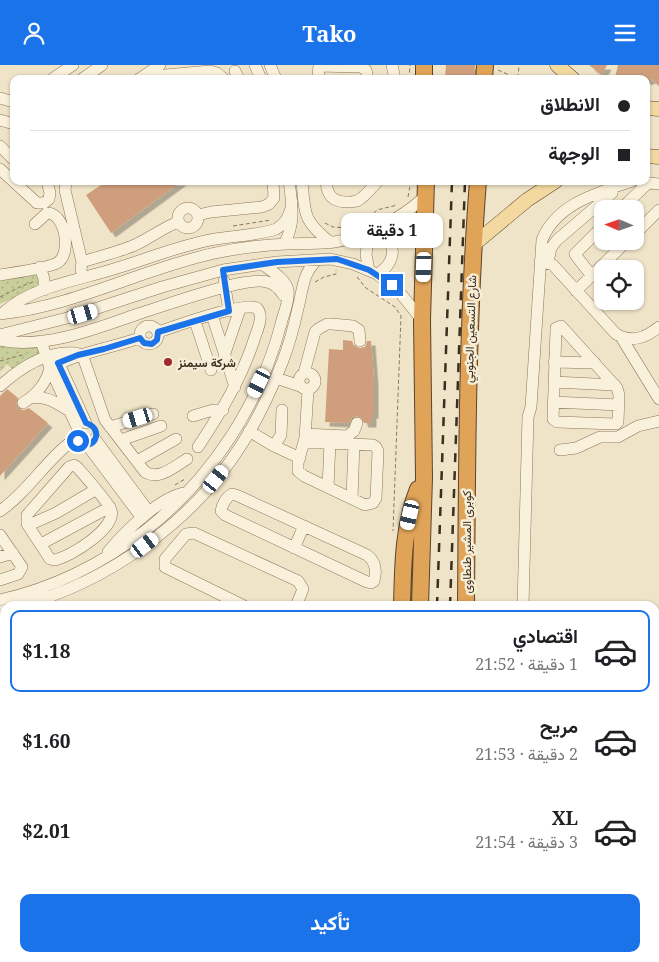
<!DOCTYPE html>
<html lang="ar">
<meta charset="utf-8">
<style>
:root{--surface:#fff;--page:#f2f2f2;--text:#202124;--muted:#757577;--line:#e0e0e0;--accent:#1a73e8}
body{margin:0;font-family:"Noto Serif",Vazirmatn,serif;background:var(--page);color:var(--text);direction:rtl;height:100vh;display:flex;flex-direction:column;font-size:19px;white-space:nowrap}
*{box-sizing:border-box;margin:0}
p{font-size:16px;color:var(--muted)}
.icon{flex:none;width:28px;height:28px;fill:none;stroke:currentColor;stroke-width:2;stroke-linecap:round;stroke-linejoin:round}
.map{position:relative;flex:1;overflow:hidden;direction:ltr}
.details{position:absolute;left:0px;top:536px;width:660px;height:361px;display:flex;flex-direction:column;background:var(--surface);border-radius:15px 15px 0 0;box-shadow:0 1px 4px #0004;direction:rtl}
.details>*{flex:none}
.top-card{position:absolute;left:10px;top:10px;width:640px;height:110px;border-radius:10px;box-shadow:0 1px 4px #0004;direction:rtl;display:grid;align-content:center;height:110px;padding:0 20px;background:var(--surface)}
.needle{width:32px;rotate:272deg}
.buttons{position:absolute;left:594px;top:135px;display:grid;gap:10px}
.buttons a{display:grid;place-items:center;width:50px;height:50px;border-radius:10px;background:var(--surface);box-shadow:0 1px 4px #0004;font-size:25px}
.end{position:absolute;width:22px;height:22px;margin:-11px;border:6px solid #1a73e8;background:#fff;box-shadow:0 0 0 2px #fff}
.from{border-radius:50%}
.bubble{position:absolute;height:35px;border-radius:10px;background:var(--surface);box-shadow:0 1px 4px #0004;font-size:16px;font-weight:700;line-height:35px;text-align:center;direction:rtl}
.car{position:absolute;width:15px;height:30px;margin:-15px -8px;border-radius:6px;box-shadow:0 0 4px 1px #0007;background:linear-gradient(#fff 24%,#345 0 40%,#fff 0 76%,#345 0 86%,#fff 0)}
.top-card b{display:flex;align-items:center;gap:18px;height:48px;font-size:19px}
.top-card b+b{border-top:1px solid var(--line)}
.top-card i{width:12px;height:12px;background:var(--text)}
ul{padding:9px 0 0;list-style:none}
li{display:flex;align-items:center;gap:15px;height:82px;margin:0 10px 8px;padding:0 10px;border:2px solid transparent;border-radius:10px}
li div{flex:1}
li b{display:block;font-size:19px}
li em{font-style:normal;font-weight:700}
li.current{border-color:var(--accent)}
li>.icon{width:45px;height:45px;stroke-width:1.5}
.cta{display:flex;gap:10px;margin-top:auto;padding:10px 20px}
.cta a{flex:1;height:58px;border-radius:10px;background:var(--accent);color:#fff;font-size:20px;font-weight:700;line-height:58px;text-align:center}
header{display:flex;justify-content:space-between;align-items:center;height:65px;padding:0 20px;background:var(--accent);color:#fff;font-size:22px;font-weight:700}
.map>svg:first-child{display:block}
.garden{fill:url(#garden-dots)}
.building{fill:#cf9f7d;filter:url(#shadow)}
.lines{fill:none;stroke-linecap:round;stroke-linejoin:round}
.minor-casing{stroke:#8d765c;stroke-width:12}
.major-casing{stroke:#5b4430;stroke-width:15}
.highway-casing{stroke:#5b4430;stroke-width:18}
.path{stroke:#8d765c;stroke-width:1;stroke-dasharray:4 2.5;stroke-linecap:butt}
.minor{stroke:#faf1dc;stroke-width:11}
.major{stroke:#f3d9a0;stroke-width:14}
.highway{stroke:#e0a458;stroke-width:16}
.rail{stroke:#3d2e20;stroke-width:2.5;stroke-dasharray:9 9;stroke-linecap:butt}
.highway-bridge-casing{stroke:#5b4430;stroke-width:18;stroke-linecap:butt}
.highway-bridge{stroke:#e0a458;stroke-width:16}
.route{stroke:#1a73e8;stroke-width:6}
.poi-dot{fill:#9e2a2b;stroke:#f7eed8;stroke-width:2}
.labels{text-anchor:middle;dominant-baseline:central;stroke-width:5;stroke-linejoin:round;paint-order:stroke}
.street-label{font-size:12px;fill:#3d2e20;stroke:#f7eed8}
.poi-label{font-size:12px;font-weight:bold;fill:#3d2e20;stroke:#f7eed8;text-anchor:start}
</style>
<header><svg class="icon" aria-label="menu" viewBox="0 0 24 24"><path d="M4 6h16M4 12h16M4 18h16"/></svg>Tako<svg class="icon" aria-label="person" viewBox="0 0 24 24"><circle cx="12" cy="8" r="4"/><path d="M4 21q1-7 8-7t8 7"/></svg></header>
<div class="map">
<svg width="659" height="897" viewBox="0 0 659 897">
<defs>
<pattern id="garden-dots" width="8" height="8" patternUnits="userSpaceOnUse" patternTransform="scale(1.25)"><rect width="8" height="8" fill="#c9cf9b"/><path d="M2 2h.1M6 6h.1" fill="none" stroke="#aeb285" stroke-width="1.8" stroke-linecap="round"/></pattern>
<filter id="shadow"><feDropShadow dx="4.5" dy="4.5" stdDeviation="0" flood-color="#0004"/></filter>
</defs>
<rect width="100%" height="100%" fill="#f0e4c8"/>
<path class="garden" d="M36,207L39,210L41,222L0,239V216Z
M34,280L39,285L40,289L12,304L7,299L0,307V281Z"/>
<path class="building" d="M446,0H475L474,14L445,12Z
M589,0H607L602,10Z
M618,0H659V20L651,14L646,16V14L615,13Z
M107,116H182L111,168L86,130Z
M343,275L352,276L354,281L360,283L365,282L367,276H371L374,315V349H372V358H364L362,353L356,351L352,353L349,358L325,357L329,284L343,285Z
M7,324L18,333L16,339L19,344L24,345L29,343L48,358L0,411V331Z"/>
<g class="lines">
<defs>
<path id="minor" d="M255,0L261,14
M270,0L276,14
M392,0L395,14
M319,1L361,2L366,5L368,14
M235,6L239,14
M154,11L210,6L217,8L224,14
M52,14L73,0
M82,14L102,0
M139,14L160,0
M318,14L319,0
M0,33L14,37
M0,55L14,59
M0,81L14,95
M0,104L37,138H44L49,134L50,128L47,116
M66,116L65,125L82,197L81,205
M302,116C305,150 303,156 331,178
M326,116C327,129 331,136 345,137C349,137 353,137 357,136C365,132 372,122 378,116
M641,117L659,119
M178 153a10 10 0 1 1 20 0a10 10 0 1 1-20 0Z
M621,144L648,118
M198,150L211,147L262,142L269,139L274,133L273,116
M373,164C397,172 399,197 377,209
M369,166L366,190L369,205
M635,169L659,145
M284,179C296,158 292,139 289,116
M540,196L553,200L616,269C632,278 645,273 659,262
M82,197C100,191 120,187 137,179C151,172 163,163 178,157
M548,197L551,183L557,175L612,128
M40,202L44,214V225
M0,210C12,208 48,203 57,198C72,190 66,148 47,148L35,159
M592,211L577,192L575,189L602,162
M224,216L229,246
M576,226L627,176
M4,247C33,221 80,215 117,203C150,193 181,180 215,174C233,171 260,170 276,164C287,158 291,147 292,136
M0,249C75,241 142,204 215,188C239,183 263,180 287,179C308,178 331,180 351,173C378,164 406,151 426,130
M212,250L235,322
M195,256L211,305
M140 270a9 9 0 1 1 18 0a9 9 0 1 1-18 0Z
M561,261L617,323L619,330L618,357L616,359L557,357L553,354L556,265V263Z
M158,267C177,261 241,237 257,243C264,251 258,263 255,272C242,313 221,347 198,382
M0,270L67,253L162,222L223,205L277,197L330,194L353,199L377,209L401,229L422,255
M621,272L659,334
M0,275C44,285 97,263 138,249C172,238 207,225 242,218C259,215 274,213 283,230
M41,276L50,303L77,362
M82,289L105,355L145,407C159,416 175,401 187,394
M224,291L240,244
M56,292L86,358
M554,297L595,298
M299 316a8 8 0 1 1 16 0a8 8 0 1 1-16 0Z
M304,308L315,267L318,264L327,259H332L353,261L359,265L360,276
M276,313L300,321
M554,317L615,320
M0,321C21,302 47,285 76,288
M31,333C47,330 57,339 70,346
M553,337L619,340
M23,338C37,329 46,319 50,303C78,288 110,283 140,273
M193,351L213,345H223
M110,362L153,349
M249,366L274,381L300,393
M305,369L347,371L354,366L357,358
M95,374L149,447
M121,375L161,361
M304,378H330L373,380L376,382L378,386L376,433L373,438L365,440L304,411L298,406V398L305,373L308,325
M87,380L142,453
M274,381L281,370L282,345
M560,385L576,383L600,372H618L638,361L659,356
M137,396L176,374
M74,400L77,402C84,410 108,437 111,445C117,463 69,493 54,495L50,494L27,459V450L69,402Z
M328,422L330,378
M232,429L236,430L367,490C375,496 377,505 374,516L371,518L367,517L225,450L221,446C222,440 226,432 232,429Z
M352,433L354,379
M0,446C29,426 47,393 76,373
M29,460L56,448L95,425
M0,470L22,502L18,509L0,515
M41,479L110,442
M294,483L304,461
M108,487C123,468 161,431 185,428
M0,492L13,488
M0,535C53,523 103,498 146,465C211,414 260,339 281,259C283,249 290,236 288,225C286,214 270,205 262,199
M20,541C108,517 193,457 242,379C258,354 271,326 282,298C289,280 294,262 298,243C303,225 302,209 317,195
M244,541L165,502V494L186,469L194,468L298,516L303,524L296,541
M523,541L528,352L531,342L542,175C557,138 598,128 632,116
M0,547L5,545"/>
<path id="major" d="M557,0L573,14
M646,43L659,44
M646,91L659,92
M473,180L527,135L556,116"/>
<path id="highway" d="M424,14V0
M484,14L485,0
M402,541C403,501 403,462 418,424
M420,541L424,413L422,255L426,116
M466,541C467,399 467,258 478,116
M0,788L5,786
M655,789L659,790
M0,842L5,843
M0,867L5,868
M161,892L190,897
M395,892L425,897
M460,897V892
M476,897V892"/>
</defs>
<use href="#minor" class="minor-casing"/>
<use href="#major" class="major-casing"/>
<use href="#highway" class="highway-casing"/>
<path class="path" d="M498,5L518,14
M518,13L519,0
M409,14L410,0
M463,14V13
M505,14H515
M408,132L411,116
M364,157L377,145L397,140
M325,158L333,162L347,163
M233,161L271,155
M357,212L366,223L395,242L401,251L393,466
M315,217L324,212L336,209V205
M0,232L22,221L33,217
M0,296L26,289
M175,420L185,414"/>
<use href="#minor" class="minor"/>
<use href="#major" class="major"/>
<use href="#highway" class="highway"/>
<path class="rail" d="M456,14V13
M469,14V13
M437,541L452,116
M450,541L465,116
M427,897V892
M437,897V892"/>
<defs>
<path id="highway-bridge" d="M407,897V892"/>
</defs>
<use href="#highway-bridge" class="highway-bridge-casing"/>
<use href="#highway-bridge" class="highway-bridge"/>
</g>
<g class="lines">
<path class="route" d="M78,376C93,389 106,364 86,358L58,298L78,290L104,284L140,273L144,278L152,279L157,275L158,267L229,246L223,205L277,197L337,194L369,205L392,220"/>
</g>
<circle class="poi-dot" cx="168" cy="297" r="5"/>
<g class="labels">
<g class="street-label">
<text transform="translate(470 264) rotate(-88)">شارع التسعين الجنوبي</text>
<text transform="translate(466 477) rotate(-90)">كوبرى المشير طنطاوى</text>
</g>
<g class="poi-label">
<text x="178" y="297">شركة سيمنز</text>
</g>
</g>
</svg>
<div class="buttons">
<a><svg class="needle" viewBox="-14 -14 28 28"><path d="M0-13l5 13h-10z" fill="#e53935"/><path d="M0 13l5-13h-10z" fill="#757577"/></svg></a>
<a><svg class="icon" aria-label="locate" viewBox="0 0 24 24"><circle cx="12" cy="12" r="6"/><path d="M12 2v4M12 18v4M2 12h4M18 12h4"/></svg></a>
</div>
<i class="end from" style="left:78px;top:376px"></i>
<i class="end" style="left:392px;top:220px"></i>
<div class="bubble" style="left:341px;top:148px;width:102px">1 دقيقة</div>
<i class="car" style="left:424px;top:202px;rotate:182deg"></i>
<i class="car" style="left:83px;top:249px;rotate:74deg"></i>
<i class="car" style="left:259px;top:318px;rotate:206deg"></i>
<i class="car" style="left:138px;top:353px;rotate:253deg"></i>
<i class="car" style="left:216px;top:414px;rotate:39deg"></i>
<i class="car" style="left:410px;top:450px;rotate:193deg"></i>
<i class="car" style="left:145px;top:480px;rotate:53deg"></i>
<div class="top-card">
<b><i class="from"></i>الانطلاق</b>
<b><i></i>الوجهة</b>
</div>
<section class="details">
<ul>
<li class="current"><svg class="icon" aria-label="car" viewBox="0 0 24 24"><path d="M5 17H2v-5l4-1 3-4h7l3 4 3 1v5h-3M9 17h6M6 11h13"/><circle cx="7" cy="17" r="2"/><circle cx="17" cy="17" r="2"/></svg><div><b>اقتصادي</b><p>1 دقيقة · 21:52</p></div><em>$1.18</em></li>
<li><svg class="icon" aria-label="car" viewBox="0 0 24 24"><path d="M5 17H2v-5l4-1 3-4h7l3 4 3 1v5h-3M9 17h6M6 11h13"/><circle cx="7" cy="17" r="2"/><circle cx="17" cy="17" r="2"/></svg><div><b>مريح</b><p>2 دقيقة · 21:53</p></div><em>$1.60</em></li>
<li><svg class="icon" aria-label="car" viewBox="0 0 24 24"><path d="M5 17H2v-5l4-1 3-4h7l3 4 3 1v5h-3M9 17h6M6 11h13"/><circle cx="7" cy="17" r="2"/><circle cx="17" cy="17" r="2"/></svg><div><b>XL</b><p>3 دقيقة · 21:54</p></div><em>$2.01</em></li>
</ul>
<div class="cta"><a>تأكيد</a></div>
</section>
</div>
